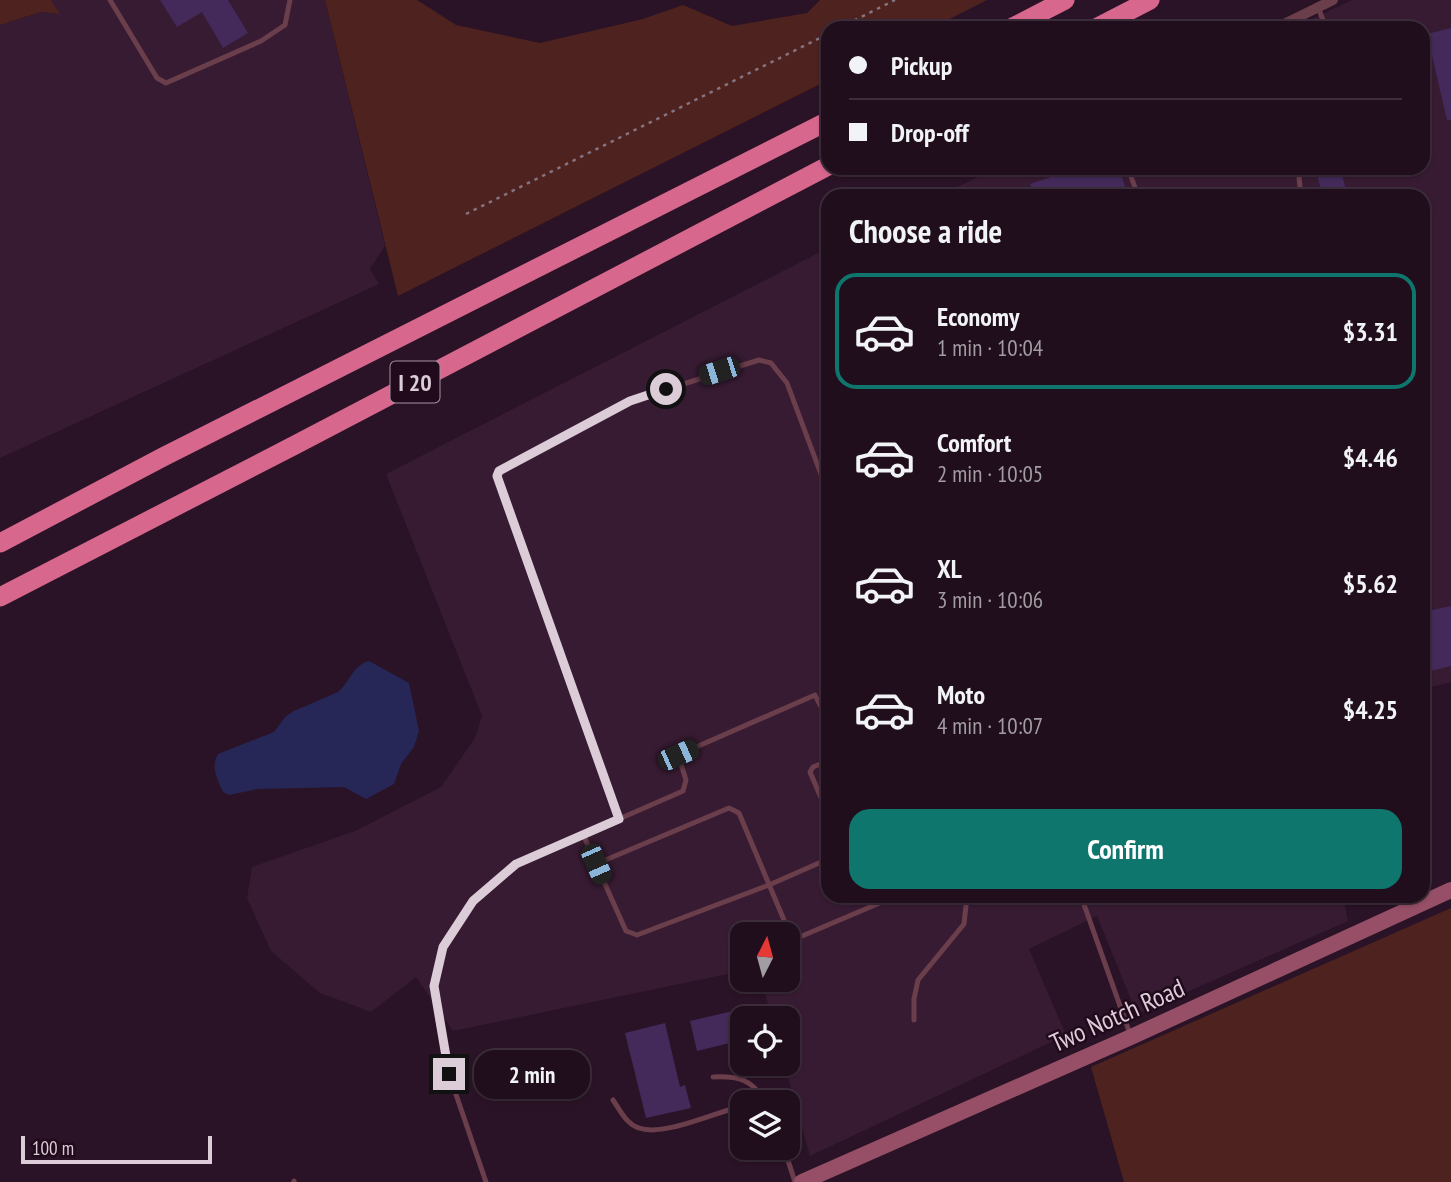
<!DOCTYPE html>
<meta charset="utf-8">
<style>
:root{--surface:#200e1c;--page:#2d1c29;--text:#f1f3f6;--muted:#a29ca3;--line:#3d2e3b;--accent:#0f766e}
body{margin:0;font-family:"PT Sans Narrow",sans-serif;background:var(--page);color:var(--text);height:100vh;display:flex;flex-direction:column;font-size:26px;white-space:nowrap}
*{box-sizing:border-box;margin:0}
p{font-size:23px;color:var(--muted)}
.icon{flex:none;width:38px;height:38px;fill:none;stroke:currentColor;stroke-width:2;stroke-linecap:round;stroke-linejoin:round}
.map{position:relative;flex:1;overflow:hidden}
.panel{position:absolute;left:821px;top:189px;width:609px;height:714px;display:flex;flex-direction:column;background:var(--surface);border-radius:21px;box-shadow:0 2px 5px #0004,0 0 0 2px var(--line)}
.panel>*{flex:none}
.top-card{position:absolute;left:821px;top:21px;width:609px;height:154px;border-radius:21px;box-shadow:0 2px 5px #0004,0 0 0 2px var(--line);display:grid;align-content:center;height:154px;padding:0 28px;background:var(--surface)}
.needle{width:46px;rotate:6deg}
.fabs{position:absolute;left:730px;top:922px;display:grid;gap:14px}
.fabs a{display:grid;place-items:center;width:70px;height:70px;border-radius:14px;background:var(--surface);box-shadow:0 2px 5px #0004,0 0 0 2px var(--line);font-size:35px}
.scale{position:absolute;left:21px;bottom:18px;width:191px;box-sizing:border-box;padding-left:7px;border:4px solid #dcccd8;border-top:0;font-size:19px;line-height:24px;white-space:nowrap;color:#dcccd8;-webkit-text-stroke:5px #200a1c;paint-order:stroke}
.end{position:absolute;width:32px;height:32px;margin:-16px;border:9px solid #dcccd8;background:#111;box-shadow:0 0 0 4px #111}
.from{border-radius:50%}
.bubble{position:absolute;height:49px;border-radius:21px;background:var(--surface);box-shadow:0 2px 5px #0004,0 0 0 2px var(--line);font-size:23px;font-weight:800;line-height:49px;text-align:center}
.car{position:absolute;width:21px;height:42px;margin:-21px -10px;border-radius:9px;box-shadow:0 0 5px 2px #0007;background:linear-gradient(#222 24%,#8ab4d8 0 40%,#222 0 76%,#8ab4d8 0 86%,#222 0)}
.top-card b{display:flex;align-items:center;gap:24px;height:66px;font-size:26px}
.top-card b+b{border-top:2px solid var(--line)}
.top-card i{width:18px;height:18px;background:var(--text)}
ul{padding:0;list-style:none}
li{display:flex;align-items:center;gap:21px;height:116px;margin:0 14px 10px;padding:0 14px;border:4px solid transparent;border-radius:21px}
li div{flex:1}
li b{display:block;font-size:26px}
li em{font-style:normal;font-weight:800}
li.selected{border-color:var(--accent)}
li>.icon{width:63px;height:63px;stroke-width:1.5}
h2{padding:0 28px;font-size:32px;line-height:84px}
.action{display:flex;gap:14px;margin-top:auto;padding:14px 28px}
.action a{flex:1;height:80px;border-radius:21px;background:var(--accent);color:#fff;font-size:28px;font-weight:800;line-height:80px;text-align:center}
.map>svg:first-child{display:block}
.built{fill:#371b32}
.green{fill:#4e221e}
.water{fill:#262657}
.building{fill:#432a5a}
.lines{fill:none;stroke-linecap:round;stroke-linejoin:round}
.path{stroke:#867382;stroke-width:2.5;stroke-dasharray:3.5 5;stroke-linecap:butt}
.lane{stroke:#6b3e4b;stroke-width:5}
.street{stroke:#6b3e4b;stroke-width:10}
.secondary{stroke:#964f66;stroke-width:16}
.highway{stroke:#d7678d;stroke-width:19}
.route{stroke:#dcccd8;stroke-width:9}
.labels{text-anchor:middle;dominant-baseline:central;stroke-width:5;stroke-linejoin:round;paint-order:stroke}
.shield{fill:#200a1c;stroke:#a492a0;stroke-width:2}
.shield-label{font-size:24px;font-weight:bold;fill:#dcccd8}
.street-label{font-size:26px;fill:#dcccd8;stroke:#200a1c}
</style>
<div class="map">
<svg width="1451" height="1182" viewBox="0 0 1451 1182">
<rect width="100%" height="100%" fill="#2a1326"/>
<path class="built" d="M51,0H325L385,246L370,269L379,284L0,458V25L41,12L59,14Z
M1352,0H1451V682L1423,689V196H938L997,168H1423V28H1293Z
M828,248V896H1343L1348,921L1137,1014L1097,916L1029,949L1066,1035L810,1156L784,1064H788V1018H772L761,980H788V934H742V971L453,1031L416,977L371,1012L320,993L271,951L247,898L252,867L355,831L441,787L475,738L482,716L386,474Z"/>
<path class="green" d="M0,0H51L60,14L41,12L0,25Z
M325,0H417L456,25L540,43L643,19L683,5L732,26L807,13L820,0H987L932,28H828V80L398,296Z
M1451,908V1182H1124L1091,1067Z"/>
<path class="water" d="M369,661L409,683L419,731L414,747L401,764L394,784L366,799L344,787L258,789L229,795L223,792C218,779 210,768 218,754L274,732L286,716L294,711L338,692C350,682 352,666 369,661Z"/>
<path class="building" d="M160,0H228L248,33L223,48L202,12L177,27Z
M1451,28V120H1447L1427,34Z
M1078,168H1102L1103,173L1119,168L1128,196H1034L1030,184Z
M1315,168H1340L1348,196H1323Z
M1451,606V666L1423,673V612Z
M746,1008L749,1018H742V1040L697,1051L690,1021Z
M665,1023L680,1087L685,1085L691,1108L646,1118L625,1033Z"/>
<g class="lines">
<path class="path" d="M839,28L895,0
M466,214L828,34"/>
<path class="lane" d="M110,0L157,78L166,83L261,41L285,25L290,0
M1318,7L1326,28
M1128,168L1138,196
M1298,168L1301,196
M828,761L813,767L810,772L828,814
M619,819L498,482L499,471L630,401L759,360L771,363L787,383L828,493
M583,834L596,864
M828,859L769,885L637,935L626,931L596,864L729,808L739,813L789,932L797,937L802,936L896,896
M1081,896L1130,1034
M914,1020V999L918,980L964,924L967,896
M713,1077C739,1076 752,1079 765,1102
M613,1100C620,1110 626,1124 639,1128C663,1137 717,1112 742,1106
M784,1148L795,1182
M294,1181V1182
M486,1182L449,1074L438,1020L434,986L443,947L473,901L516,864L683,791L686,780L678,755L815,695L828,721"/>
<path class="street" d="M1276,28L1333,0"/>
<path class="secondary" d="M802,1182L1131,1037L1451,890"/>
<path class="highway" d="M1011,28L1065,0
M1096,28L1150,0
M0,543L163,457L828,121
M0,597L295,445L828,166"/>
</g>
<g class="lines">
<path class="route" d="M449,1074L434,986L443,947L473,901L516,864L619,819L497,476L499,471L630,401L666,389"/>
</g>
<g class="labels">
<rect class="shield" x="390.5" y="361.5" width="49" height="41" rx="5"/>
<g class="shield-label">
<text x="415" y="382">I 20</text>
</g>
<g class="street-label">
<text transform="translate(1117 1015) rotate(-24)">Two Notch Road</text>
</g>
</g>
</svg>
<div class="fabs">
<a><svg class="needle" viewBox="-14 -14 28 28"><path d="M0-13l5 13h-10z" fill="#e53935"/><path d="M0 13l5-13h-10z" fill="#a29ca3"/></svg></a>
<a><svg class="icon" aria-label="locate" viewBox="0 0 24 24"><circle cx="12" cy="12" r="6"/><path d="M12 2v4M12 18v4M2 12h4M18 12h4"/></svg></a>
<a><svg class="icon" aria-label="layers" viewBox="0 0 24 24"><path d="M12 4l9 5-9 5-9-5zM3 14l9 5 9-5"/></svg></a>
</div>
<div class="scale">100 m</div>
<i class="end from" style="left:666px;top:389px"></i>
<i class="end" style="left:449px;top:1074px"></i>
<div class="bubble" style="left:474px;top:1050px;width:116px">2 min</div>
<i class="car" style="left:719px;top:371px;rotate:252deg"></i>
<i class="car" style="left:678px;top:755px;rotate:66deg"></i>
<i class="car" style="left:596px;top:864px;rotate:156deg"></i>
<div class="top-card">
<b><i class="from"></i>Pickup</b>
<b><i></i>Drop-off</b>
</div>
<section class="panel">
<h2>Choose a ride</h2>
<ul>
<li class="selected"><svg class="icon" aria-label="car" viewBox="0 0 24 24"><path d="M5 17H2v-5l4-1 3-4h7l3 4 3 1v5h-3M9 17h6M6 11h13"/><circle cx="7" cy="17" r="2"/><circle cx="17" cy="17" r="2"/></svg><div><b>Economy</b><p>1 min · 10:04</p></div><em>$3.31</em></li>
<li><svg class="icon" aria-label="car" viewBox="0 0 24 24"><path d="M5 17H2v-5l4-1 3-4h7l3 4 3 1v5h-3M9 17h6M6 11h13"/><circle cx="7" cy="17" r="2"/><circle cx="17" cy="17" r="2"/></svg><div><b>Comfort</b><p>2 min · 10:05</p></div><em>$4.46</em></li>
<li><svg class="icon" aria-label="car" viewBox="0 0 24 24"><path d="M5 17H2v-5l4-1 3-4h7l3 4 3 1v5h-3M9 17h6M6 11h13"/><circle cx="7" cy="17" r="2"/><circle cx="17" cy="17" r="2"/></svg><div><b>XL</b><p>3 min · 10:06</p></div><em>$5.62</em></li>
<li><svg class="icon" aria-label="car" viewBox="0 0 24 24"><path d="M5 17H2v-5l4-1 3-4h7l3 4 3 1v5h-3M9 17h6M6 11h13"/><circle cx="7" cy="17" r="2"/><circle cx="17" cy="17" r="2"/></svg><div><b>Moto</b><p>4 min · 10:07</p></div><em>$4.25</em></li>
</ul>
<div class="action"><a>Confirm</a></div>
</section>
</div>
